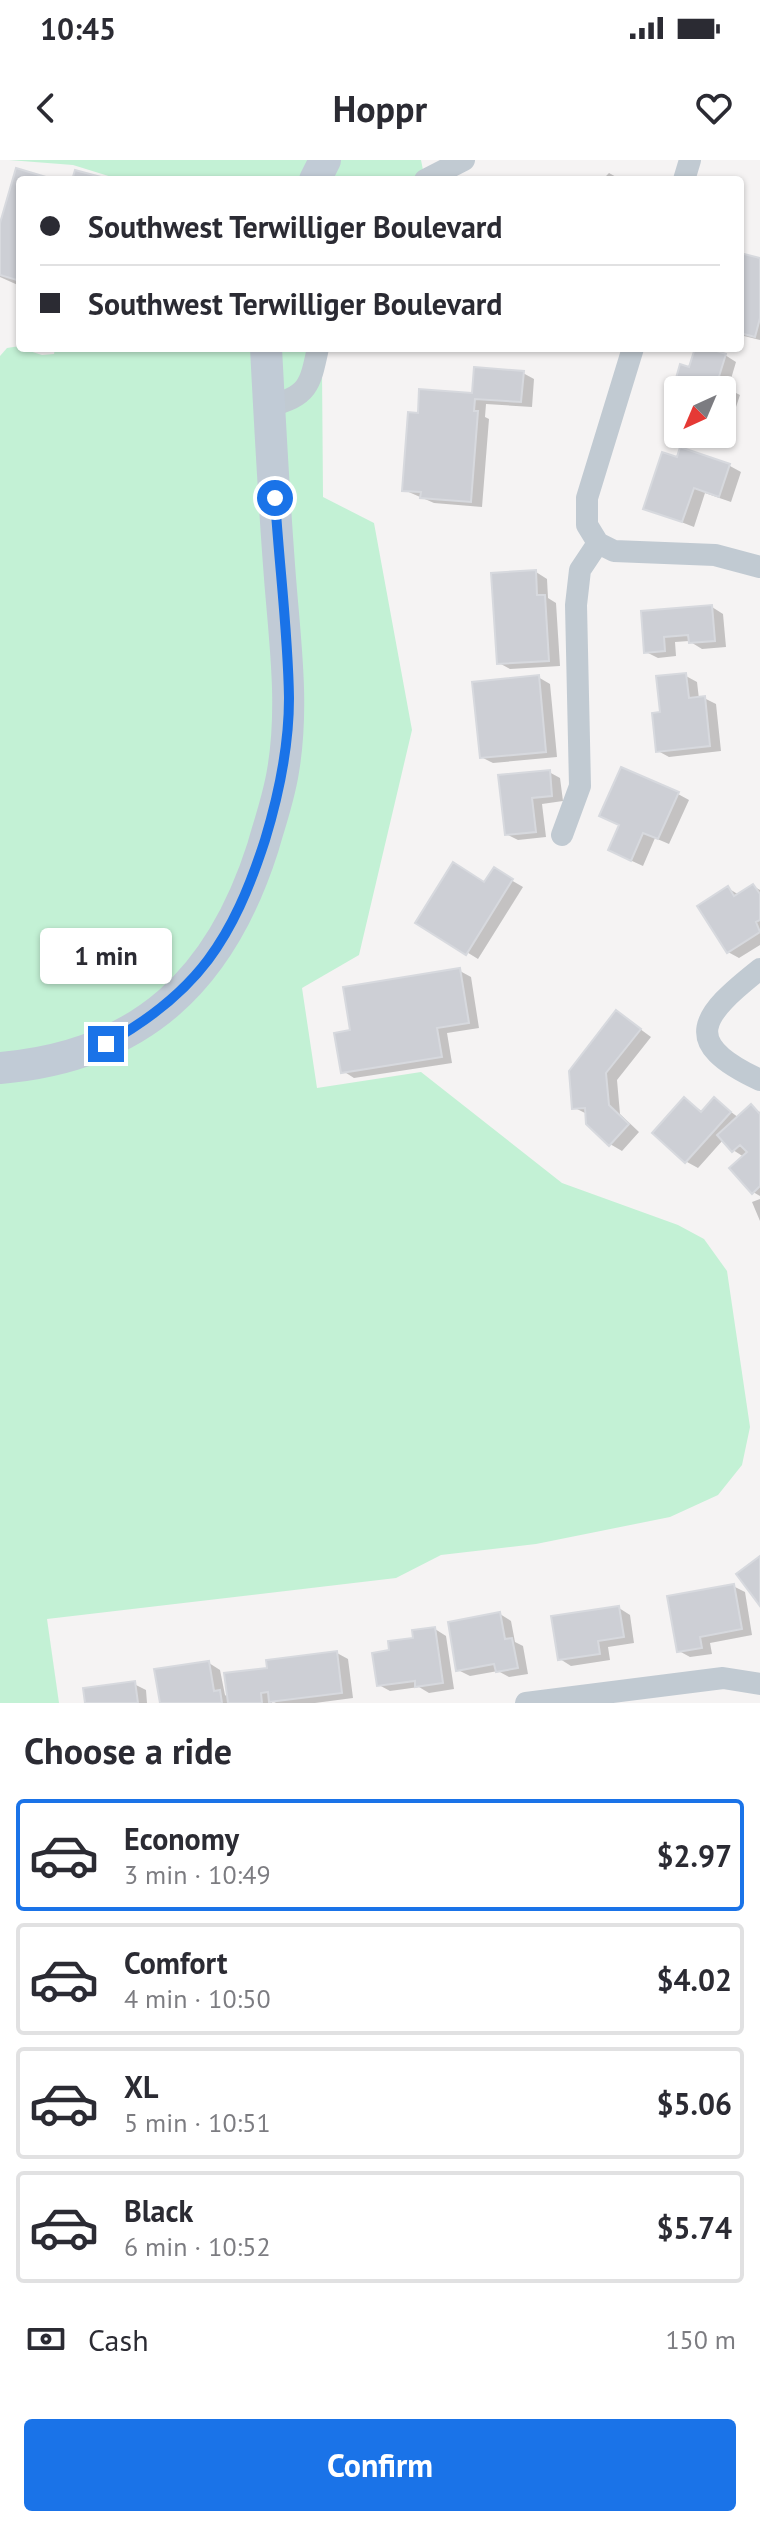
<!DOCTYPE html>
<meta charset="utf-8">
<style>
:root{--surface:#fff;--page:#f7f7f7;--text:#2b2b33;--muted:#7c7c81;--line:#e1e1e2;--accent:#1a73e8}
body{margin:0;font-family:"PT Sans",sans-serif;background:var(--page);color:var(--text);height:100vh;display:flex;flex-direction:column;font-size:30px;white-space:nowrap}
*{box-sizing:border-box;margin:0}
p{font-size:26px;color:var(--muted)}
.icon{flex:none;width:44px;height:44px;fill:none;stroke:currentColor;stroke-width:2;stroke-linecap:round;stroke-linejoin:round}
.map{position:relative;height:1543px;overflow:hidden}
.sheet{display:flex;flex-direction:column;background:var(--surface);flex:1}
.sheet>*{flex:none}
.banner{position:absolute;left:16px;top:16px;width:728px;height:176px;border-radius:8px;box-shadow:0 2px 6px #0004;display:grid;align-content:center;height:176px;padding:0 24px;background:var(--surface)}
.needle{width:52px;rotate:224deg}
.tools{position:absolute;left:664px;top:216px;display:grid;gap:16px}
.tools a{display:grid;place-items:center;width:72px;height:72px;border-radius:8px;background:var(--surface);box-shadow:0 2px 6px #0004;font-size:40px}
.end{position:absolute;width:36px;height:36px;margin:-18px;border:10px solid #1a73e8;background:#fff;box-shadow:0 0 0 4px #fff}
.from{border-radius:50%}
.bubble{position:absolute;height:56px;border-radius:8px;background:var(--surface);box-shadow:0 2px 6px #0004;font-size:26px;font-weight:700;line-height:56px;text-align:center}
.banner b{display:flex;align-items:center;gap:28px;height:76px;font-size:30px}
.banner b+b{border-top:2px solid var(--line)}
.banner i{width:20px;height:20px;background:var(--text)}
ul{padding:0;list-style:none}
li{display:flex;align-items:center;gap:24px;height:112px;margin:0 16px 12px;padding:0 8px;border:4px solid var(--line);border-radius:8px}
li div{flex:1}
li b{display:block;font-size:30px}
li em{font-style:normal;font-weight:700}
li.current{border-color:var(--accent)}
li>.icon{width:72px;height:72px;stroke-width:1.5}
h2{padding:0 24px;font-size:36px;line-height:96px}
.pay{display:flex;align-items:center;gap:20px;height:88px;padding:0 24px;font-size:30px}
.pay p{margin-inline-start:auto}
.cta{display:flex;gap:16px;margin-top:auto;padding:16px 24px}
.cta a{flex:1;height:92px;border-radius:8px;background:var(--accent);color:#fff;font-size:32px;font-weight:700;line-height:92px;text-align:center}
.status{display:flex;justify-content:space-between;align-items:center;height:56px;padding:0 40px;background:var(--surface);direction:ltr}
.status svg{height:22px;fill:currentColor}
header{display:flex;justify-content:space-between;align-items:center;height:104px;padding:0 24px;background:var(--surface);font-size:36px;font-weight:700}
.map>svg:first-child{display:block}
.green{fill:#c3f1d5}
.shadow{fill:#0003}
.building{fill:#cdcfd5;stroke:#d7d9de;stroke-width:2}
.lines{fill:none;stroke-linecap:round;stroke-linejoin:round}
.street{stroke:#c1cad2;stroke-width:22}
.secondary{stroke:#c1cbd6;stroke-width:32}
.route{stroke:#1a73e8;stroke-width:10}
</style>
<div class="status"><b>10:45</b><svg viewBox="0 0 49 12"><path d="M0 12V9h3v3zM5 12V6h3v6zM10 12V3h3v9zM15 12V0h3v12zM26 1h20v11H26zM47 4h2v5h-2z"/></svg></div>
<header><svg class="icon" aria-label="back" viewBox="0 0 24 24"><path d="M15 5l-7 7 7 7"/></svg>Hoppr<svg class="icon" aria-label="heart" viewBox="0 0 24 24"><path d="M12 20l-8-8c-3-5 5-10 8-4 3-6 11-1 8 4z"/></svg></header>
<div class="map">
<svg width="760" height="1543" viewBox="0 0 760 1543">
<rect width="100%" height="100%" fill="#f5f3f3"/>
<path class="green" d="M9,0H421L425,20H114L115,18L73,5Z
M20,186V188L42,195L54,194L55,188H326L322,210L323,337L374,363L412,570L359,795L302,828L317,928L421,912L562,1023L678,1065L704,1079L727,1111L750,1267L742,1305L718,1335L670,1357L536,1384L441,1395L396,1418L47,1459L59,1543H0V196L7,188Z"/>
<path class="shadow" d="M17,11L48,20H20V126L0,117V71Z
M609,13L620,19L621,20H602Z
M740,99L760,100V180L740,175Z
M697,188L725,195L736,202L728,229L740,235L734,253L722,249V230H678V234L674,232L691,210Z
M523,213L534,219L532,247L486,244L485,257L489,259L482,347L434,343L404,330L419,256L474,235Z
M682,289L730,306L741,312L731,342L705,333L694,367L645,348L678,299Z
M536,412L547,419L548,438L556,443L560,506L510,509L499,503Z
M712,447L723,454L726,487L702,489L689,481L675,482L676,496L658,498L646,492L643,453Z
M686,516L697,522L699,539L704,538L716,544L721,591L669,597L658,591L663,553Z
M538,517L550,524L557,597L493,603L481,597Z
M549,612L560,618L563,641L542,644L546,677L518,680L506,674Z
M678,634L689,640L669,684L655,678L643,706L621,696Z
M494,710L523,727L478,799L418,762L485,724Z
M753,726L760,730V785L739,798L728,792V728L739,735Z
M460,811L471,817L479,868L447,873L452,903L354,918L343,911L352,872Z
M617,852L651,877L617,920L620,954L639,972L622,991L610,984L587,954L573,947Z
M714,939L739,958L751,947L760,952V1036L753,1032L744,997L733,990L723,980L698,1008L687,1002L655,973L685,940L703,952Z
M760,1039V1061L752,1042Z
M733,1426L745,1432L752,1475L710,1483L712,1494L690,1497L679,1491Z
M619,1448L630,1455L634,1483L608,1487L610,1500L571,1506L560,1499Z
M500,1454L511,1461L515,1482L523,1486L528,1514L509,1517L498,1511L470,1516L458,1510Z
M435,1469L446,1476L454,1529L429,1533L419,1527L390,1531L379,1525L391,1492Z
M337,1493L348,1499L353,1538L315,1543H276L272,1541V1543H162L209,1503L220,1510L225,1535L229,1538L269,1510Z
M134,1524L146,1530L147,1543H87Z"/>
<path class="building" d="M16,8L56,20H20V121L0,115V63Z
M75,10L112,20H72Z
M740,93L760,98V158L755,177L740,173Z
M695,188H708L726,194L717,223L729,227L723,248L722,230H678V234L672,232L680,204L689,207Z
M474,207L524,211L521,242L475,239L474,251H478L471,342L420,338L421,332L402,331L408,252L418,253L419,229L472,233Z
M680,287L730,304L719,337L694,328L682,362L643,349L662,292L677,297Z
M536,410L537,435H545L549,501L497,504L491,413Z
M712,445L715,481L689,483L688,475L664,477L665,491L644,493L641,451Z
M686,513L689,538L705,536L710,586L656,592L652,553L660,552L656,516Z
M539,515L546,592L480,598L472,522Z
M621,607L679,632L658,679L643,673L631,701L608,690L619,665L599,656Z
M550,610L552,636L532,638L536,672L505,675L498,615Z
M453,702L484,722L494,707L513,719L466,795L415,763Z
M753,724L760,734V760L756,762L760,772L727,793L697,746L728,726L734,736Z
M460,808L469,863L437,868L442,897L341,913L334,873L350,870L343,827Z
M616,850L641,869L606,913L609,945L629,964L609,986L586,964L585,948L572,949L569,911Z
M684,937L701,952L714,937L731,952L685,1003L652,973Z
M751,944L760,954V1026L752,1034L729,1008L747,992L740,985L732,992L717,975Z
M760,1396V1446L736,1414Z
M734,1424L742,1469L700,1477L702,1488L677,1492L667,1436Z
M619,1446L624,1477L598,1481L600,1494L558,1500L551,1456Z
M500,1452L505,1479L512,1478L518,1508L496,1512L494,1504L456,1511L448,1462Z
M435,1467L443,1523L415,1527V1521L377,1526L372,1493L389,1490L388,1481L413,1478L412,1470Z
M337,1491L342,1533L269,1542L268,1532L261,1533L262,1543H228L224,1513L267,1508L266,1500Z
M209,1501L214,1531L220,1530L222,1543H160L154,1509Z
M135,1521L138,1543H85L83,1528Z"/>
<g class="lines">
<path class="street" d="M425,20L464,0
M684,20L690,0
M633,188L587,338V365L598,383L614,391L715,395L760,407
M269,246C308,236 310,226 318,188
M562,675L580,626L576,445L580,410L598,383
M760,809C702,855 678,882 760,920
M526,1543L723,1518L760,1524"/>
<path class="secondary" d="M315,20L325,0
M0,908C142,896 221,819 263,687C270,662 279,637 283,611C294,547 285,482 280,418C274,341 270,265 266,188"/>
</g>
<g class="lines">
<path class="route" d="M106,884C198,833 233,779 265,680C279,634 289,587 289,538C288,471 279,404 275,338"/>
</g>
</svg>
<div class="tools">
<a><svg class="needle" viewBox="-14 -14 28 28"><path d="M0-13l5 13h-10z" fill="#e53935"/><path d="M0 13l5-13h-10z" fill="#7c7c81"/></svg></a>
</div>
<i class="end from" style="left:275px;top:338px"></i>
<i class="end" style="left:106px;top:884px"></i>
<div class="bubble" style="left:40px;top:768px;width:132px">1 min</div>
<div class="banner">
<b><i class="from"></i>Southwest Terwilliger Boulevard</b>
<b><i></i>Southwest Terwilliger Boulevard</b>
</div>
</div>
<section class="sheet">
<h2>Choose a ride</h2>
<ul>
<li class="current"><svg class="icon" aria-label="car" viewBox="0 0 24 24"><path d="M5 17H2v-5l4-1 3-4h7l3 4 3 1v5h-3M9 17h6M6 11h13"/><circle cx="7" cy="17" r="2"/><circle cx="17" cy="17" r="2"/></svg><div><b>Economy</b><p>3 min · 10:49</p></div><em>$2.97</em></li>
<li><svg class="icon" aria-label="car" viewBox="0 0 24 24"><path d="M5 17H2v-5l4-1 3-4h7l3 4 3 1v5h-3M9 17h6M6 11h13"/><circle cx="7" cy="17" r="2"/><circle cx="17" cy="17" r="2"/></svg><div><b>Comfort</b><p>4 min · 10:50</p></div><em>$4.02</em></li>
<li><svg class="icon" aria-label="car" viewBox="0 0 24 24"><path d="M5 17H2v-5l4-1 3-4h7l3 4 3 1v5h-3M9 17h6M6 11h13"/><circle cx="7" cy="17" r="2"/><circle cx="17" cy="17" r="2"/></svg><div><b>XL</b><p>5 min · 10:51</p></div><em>$5.06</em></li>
<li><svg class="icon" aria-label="car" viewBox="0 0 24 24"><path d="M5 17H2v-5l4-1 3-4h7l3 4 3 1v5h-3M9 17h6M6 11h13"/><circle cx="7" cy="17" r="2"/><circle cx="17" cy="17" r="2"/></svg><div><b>Black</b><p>6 min · 10:52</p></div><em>$5.74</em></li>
</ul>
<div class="pay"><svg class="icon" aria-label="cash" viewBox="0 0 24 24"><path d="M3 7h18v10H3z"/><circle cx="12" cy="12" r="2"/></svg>Cash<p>150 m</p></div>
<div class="cta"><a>Confirm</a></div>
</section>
